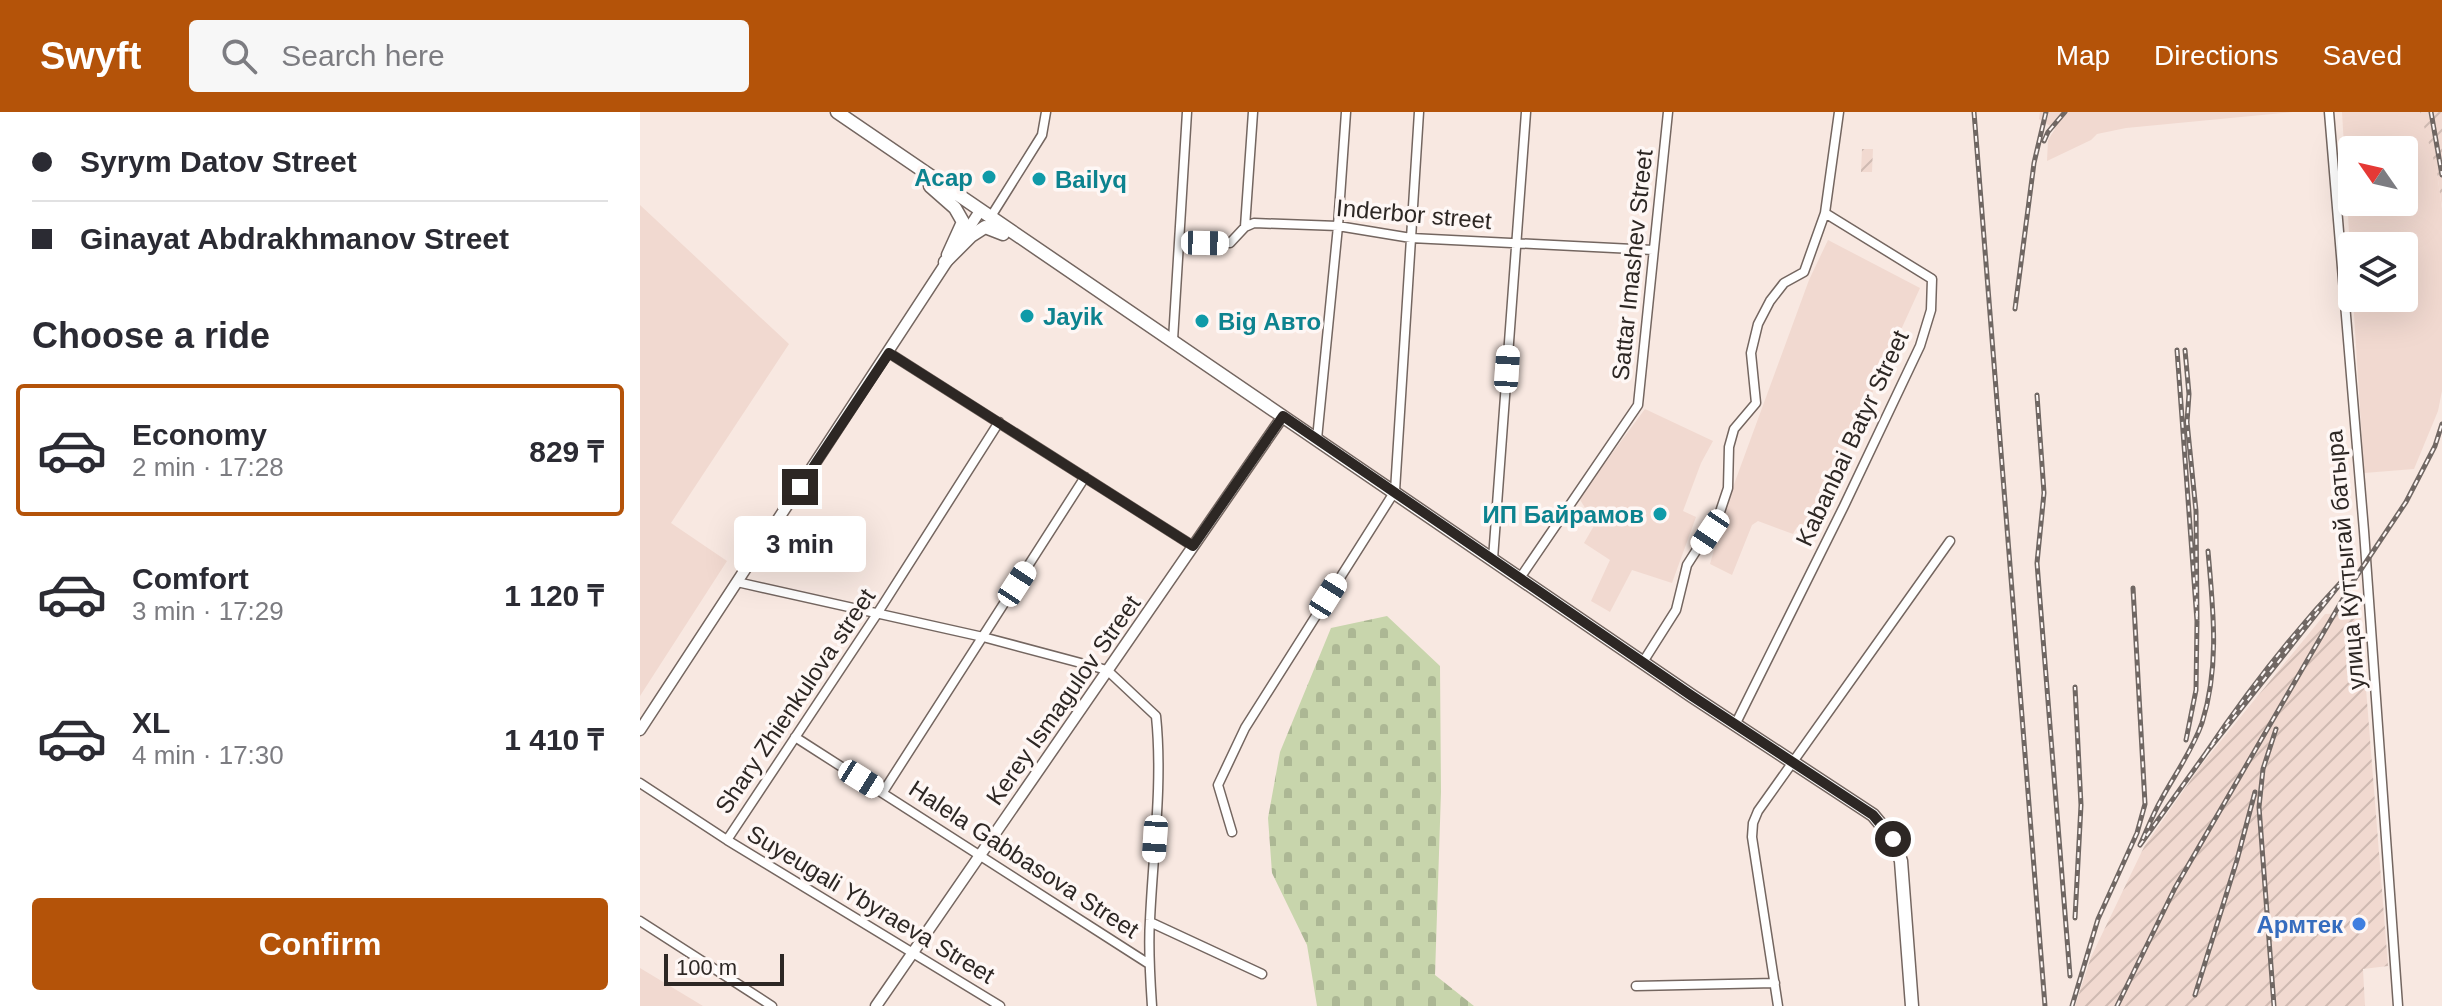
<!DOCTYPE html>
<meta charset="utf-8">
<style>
:root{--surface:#fff;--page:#f7f7f7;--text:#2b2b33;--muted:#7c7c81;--line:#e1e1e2;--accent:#b45309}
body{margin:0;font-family:Arial,sans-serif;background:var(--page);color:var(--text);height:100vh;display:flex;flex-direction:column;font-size:30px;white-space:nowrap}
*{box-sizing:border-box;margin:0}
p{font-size:26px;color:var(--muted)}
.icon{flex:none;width:44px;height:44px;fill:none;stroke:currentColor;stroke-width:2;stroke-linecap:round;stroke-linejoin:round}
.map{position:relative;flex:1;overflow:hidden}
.side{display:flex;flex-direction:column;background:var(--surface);width:640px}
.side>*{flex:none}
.hud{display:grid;align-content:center;height:176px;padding:0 32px;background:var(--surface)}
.needle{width:52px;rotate:304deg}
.tools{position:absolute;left:1698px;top:24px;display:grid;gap:16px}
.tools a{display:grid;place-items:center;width:80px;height:80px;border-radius:8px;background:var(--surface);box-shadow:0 8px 32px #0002;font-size:40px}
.scale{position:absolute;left:24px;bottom:20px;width:120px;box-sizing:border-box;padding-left:8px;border:4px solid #2d2724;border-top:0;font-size:22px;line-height:28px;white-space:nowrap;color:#2d2724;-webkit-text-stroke:6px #fef7f5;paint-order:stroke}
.end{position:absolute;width:36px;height:36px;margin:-18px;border:10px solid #2d2724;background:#fff;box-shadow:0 0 0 4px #fff}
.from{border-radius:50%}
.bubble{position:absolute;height:56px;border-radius:8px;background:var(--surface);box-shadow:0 8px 32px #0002;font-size:26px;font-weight:600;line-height:56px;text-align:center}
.car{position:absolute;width:24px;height:48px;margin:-24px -12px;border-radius:10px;box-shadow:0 0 6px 2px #0007;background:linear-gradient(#fff 24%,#345 0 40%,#fff 0 76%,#345 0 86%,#fff 0)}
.hud b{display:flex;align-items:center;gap:28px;height:76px;font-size:30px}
.hud b+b{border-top:2px solid var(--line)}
.hud i{width:20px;height:20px;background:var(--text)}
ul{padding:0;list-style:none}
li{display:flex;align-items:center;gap:24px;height:132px;margin:0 16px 12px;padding:0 16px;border:4px solid transparent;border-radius:8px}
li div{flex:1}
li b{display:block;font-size:30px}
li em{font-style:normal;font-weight:600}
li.active{border-color:var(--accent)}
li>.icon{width:72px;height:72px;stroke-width:1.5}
h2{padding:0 32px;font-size:36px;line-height:96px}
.primary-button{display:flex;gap:16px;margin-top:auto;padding:16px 32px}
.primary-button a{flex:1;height:92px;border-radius:8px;background:var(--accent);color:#fff;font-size:32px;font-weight:600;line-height:92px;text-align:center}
header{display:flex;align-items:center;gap:48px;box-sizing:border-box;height:112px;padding:0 40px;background:var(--accent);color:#fff}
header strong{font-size:38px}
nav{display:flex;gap:44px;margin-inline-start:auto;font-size:28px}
.search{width:560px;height:72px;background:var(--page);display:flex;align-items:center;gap:20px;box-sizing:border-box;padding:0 28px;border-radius:8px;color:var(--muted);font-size:30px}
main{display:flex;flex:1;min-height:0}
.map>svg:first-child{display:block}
.built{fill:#f1d9d0;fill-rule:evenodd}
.industrial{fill:url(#industrial-furrows)}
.cemetery{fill:url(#cemetery-stones)}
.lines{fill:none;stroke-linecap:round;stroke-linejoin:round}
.minor-casing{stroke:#746660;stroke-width:11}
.tertiary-casing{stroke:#746660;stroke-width:13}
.secondary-casing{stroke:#746660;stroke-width:15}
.minor{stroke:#fff;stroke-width:8}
.tertiary{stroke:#fff;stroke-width:10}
.secondary{stroke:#fff;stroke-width:12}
.rail-casing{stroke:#706763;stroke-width:5}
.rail{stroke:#fef7f5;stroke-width:2;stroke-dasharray:6;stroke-linecap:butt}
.route{stroke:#2d2724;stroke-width:10}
.culture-dot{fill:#0f9aa8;stroke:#fef7f5;stroke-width:3}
.shop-dot{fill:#3f7fe0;stroke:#fef7f5;stroke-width:3}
.labels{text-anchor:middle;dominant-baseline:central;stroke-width:7;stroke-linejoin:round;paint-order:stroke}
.culture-label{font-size:24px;font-weight:bold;fill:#0d838f;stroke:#fef7f5;text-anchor:start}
.street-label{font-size:24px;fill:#2d2724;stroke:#fef7f5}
.shop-label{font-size:24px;font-weight:bold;fill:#366cbe;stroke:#fef7f5;text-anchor:end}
</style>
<header>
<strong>Swyft</strong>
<div class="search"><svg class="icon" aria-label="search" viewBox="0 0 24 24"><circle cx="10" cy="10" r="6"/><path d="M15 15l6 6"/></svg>Search here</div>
<nav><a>Map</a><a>Directions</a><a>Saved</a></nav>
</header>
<main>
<section class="side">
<div class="hud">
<b><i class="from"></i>Syrym Datov Street</b>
<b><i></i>Ginayat Abdrakhmanov Street</b>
</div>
<h2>Choose a ride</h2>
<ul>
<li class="active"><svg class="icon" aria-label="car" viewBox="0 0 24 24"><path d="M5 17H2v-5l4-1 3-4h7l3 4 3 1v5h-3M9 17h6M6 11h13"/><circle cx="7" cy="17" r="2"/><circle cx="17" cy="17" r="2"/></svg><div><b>Economy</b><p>2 min · 17:28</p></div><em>829 ₸</em></li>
<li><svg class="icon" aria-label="car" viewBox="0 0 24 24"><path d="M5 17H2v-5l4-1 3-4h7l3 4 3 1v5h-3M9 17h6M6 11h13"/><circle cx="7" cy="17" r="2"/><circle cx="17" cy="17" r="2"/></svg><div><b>Comfort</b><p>3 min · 17:29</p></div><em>1 120 ₸</em></li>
<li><svg class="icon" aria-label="car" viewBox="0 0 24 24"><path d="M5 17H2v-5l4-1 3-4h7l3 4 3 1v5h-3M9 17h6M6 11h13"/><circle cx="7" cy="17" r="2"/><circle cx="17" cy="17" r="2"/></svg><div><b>XL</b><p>4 min · 17:30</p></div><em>1 410 ₸</em></li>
</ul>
<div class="primary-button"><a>Confirm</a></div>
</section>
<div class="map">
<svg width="1802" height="894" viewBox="0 0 1802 894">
<defs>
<pattern id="industrial-furrows" width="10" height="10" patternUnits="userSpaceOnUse" patternTransform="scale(2)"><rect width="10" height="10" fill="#f1d9d0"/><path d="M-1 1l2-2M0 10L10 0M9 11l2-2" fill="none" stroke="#cfbab2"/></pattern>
<pattern id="cemetery-stones" width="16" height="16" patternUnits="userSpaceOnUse" patternTransform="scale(2)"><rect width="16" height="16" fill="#c8d5ac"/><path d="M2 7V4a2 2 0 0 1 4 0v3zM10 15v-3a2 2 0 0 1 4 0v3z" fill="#acb794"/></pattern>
</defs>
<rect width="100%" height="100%" fill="#f8e8e1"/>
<path class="built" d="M1400,0H1653L1486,16L1457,22L1451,28L1407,49L1408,28L1415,17L1399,7Z
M1702,0H1781L1797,60L1802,97V279L1798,299L1774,357L1724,361L1713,186H1764V134H1712V171ZM1712,38H1764V90H1712Z
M0,93L149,232L31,411L87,449L0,584Z
M1188,128L1280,176L1169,420L1157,415L1153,422L1118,409L1112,413L1092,463L1070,452L1089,386L1169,168Z
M1005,297L1073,329L1061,351L1043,399L1056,405L1032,471L992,458L970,500L951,489L970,448L944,431L955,412L939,386Z
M0,856L63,894H0Z"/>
<path class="industrial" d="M1780,0H1802V96L1797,60Z
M1222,37H1233L1232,60H1221Z
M1720,501L1748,854L1723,857L1725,894H1435L1451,845L1504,735L1562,652L1685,502Z"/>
<path class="cemetery" d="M747,504L800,554L801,680L795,863L834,894H677L667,833L632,761L628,706L640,640L691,516Z"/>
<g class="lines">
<defs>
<path id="minor" d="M1689,0L1724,419L1758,894
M350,106L402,23L406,0
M605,115L613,0
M540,130L590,131L605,115L614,111L698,114L771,126L1013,138
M533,228L547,0
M249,241L553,434
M677,327L698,114L706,0
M853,447L886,0
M880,466L998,293L1028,0
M97,470L343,525L467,558L516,604C523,672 513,740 510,808C508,837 510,865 512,894
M1003,550L1036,498L1047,453L1079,403L1088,376L1089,335L1094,317L1116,291L1111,241L1118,212L1130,189L1144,171L1164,160L1185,101
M1096,611L1204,394L1280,234L1291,198L1292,167L1185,101L1199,0
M155,625L509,852
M0,671L87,728L360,894
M243,680L445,365
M592,720L578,673L605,616L755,379L779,0
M87,728L237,502L359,310
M0,809L132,894
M510,810L622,862
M996,874L1135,871
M1138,894L1112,725L1113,711L1118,699L1310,429"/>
<path id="tertiary" d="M0,618L340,99
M236,894L643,304"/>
<path id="secondary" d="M197,0L1052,584L1233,703L1253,727L1261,749L1272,894
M290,64V74L315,96L323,110L308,143
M305,150L331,124L345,115L363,122"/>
</defs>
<use href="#minor" class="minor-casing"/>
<use href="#tertiary" class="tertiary-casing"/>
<use href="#secondary" class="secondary-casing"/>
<use href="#minor" class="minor"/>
<use href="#tertiary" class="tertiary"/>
<use href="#secondary" class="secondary"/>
<defs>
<path id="rail" d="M1334,0L1405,894
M1791,0L1802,63
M1404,29L1408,20L1425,0
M1375,197L1394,51L1406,0
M1537,238L1557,509L1556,399L1547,310L1549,282L1545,238
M1397,283L1404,381L1397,451L1430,864
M1703,468C1652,522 1607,580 1566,641L1704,467
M1546,628L1556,578L1557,509
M1566,641L1500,733C1507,718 1513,702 1521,688C1535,662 1552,639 1562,611C1580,554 1573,497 1568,439
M1435,806L1441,693L1435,575
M1555,883L1597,748L1615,680
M1432,894L1458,807L1497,721L1505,692L1493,476
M1477,894L1535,776L1714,468L1766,390L1795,334L1802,312
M1634,894L1619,695L1623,657L1636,617"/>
</defs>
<use href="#rail" class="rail-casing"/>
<use href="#rail" class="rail"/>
</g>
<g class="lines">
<path class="route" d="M160,375L249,241L553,434L643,304L1052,584L1233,703L1253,727"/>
</g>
<g class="culture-dot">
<circle cx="349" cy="65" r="8"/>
<circle cx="399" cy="67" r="8"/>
<circle cx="387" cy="204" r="8"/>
<circle cx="562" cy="209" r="8"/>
<circle cx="1020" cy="402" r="8"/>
</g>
<circle class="shop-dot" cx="1719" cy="812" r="8"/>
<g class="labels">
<g class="culture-label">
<text x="333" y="65" text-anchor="end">Асар</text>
<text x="415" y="67">Bailyq</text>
<text x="403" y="204">Jayik</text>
<text x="578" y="209">Big Авто</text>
<text x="1004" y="402" text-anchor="end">ИП Байрамов</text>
</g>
<g class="street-label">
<text transform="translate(774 102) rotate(5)">Inderbor street</text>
<text transform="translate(992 153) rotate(-84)">Sattar Imashev Street</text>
<text transform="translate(1212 326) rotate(-65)">Kabanbai Batyr Street</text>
<text transform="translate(1705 448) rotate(-95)">улица Куттыгай батыра</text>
<text transform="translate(423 588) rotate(-55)">Kerey Ismagulov Street</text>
<text transform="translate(155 589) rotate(-56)">Shary Zhienkulova street</text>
<text transform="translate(384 747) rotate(33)">Halela Gabbasova Street</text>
<text transform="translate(231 792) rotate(31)">Suyeugali Ybyraeva Street</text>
</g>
<g class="shop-label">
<text x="1703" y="812">Армтек</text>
</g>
</g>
</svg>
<div class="tools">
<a><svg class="needle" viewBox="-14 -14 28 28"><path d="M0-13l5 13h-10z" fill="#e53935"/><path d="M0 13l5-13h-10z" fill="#7c7c81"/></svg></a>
<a><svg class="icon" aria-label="layers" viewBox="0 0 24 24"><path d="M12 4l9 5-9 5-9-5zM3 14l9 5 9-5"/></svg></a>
</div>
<div class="scale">100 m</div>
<i class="end from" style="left:1253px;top:727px"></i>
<i class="end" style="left:160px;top:375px"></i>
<div class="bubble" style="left:94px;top:404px;width:132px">3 min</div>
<i class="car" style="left:565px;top:131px;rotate:91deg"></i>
<i class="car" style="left:867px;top:257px;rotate:4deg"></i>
<i class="car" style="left:1070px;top:420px;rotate:214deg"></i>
<i class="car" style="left:377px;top:472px;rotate:33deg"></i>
<i class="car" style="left:688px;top:484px;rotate:32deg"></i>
<i class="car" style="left:221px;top:667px;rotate:122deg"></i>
<i class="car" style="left:515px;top:727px;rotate:184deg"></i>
</div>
</main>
